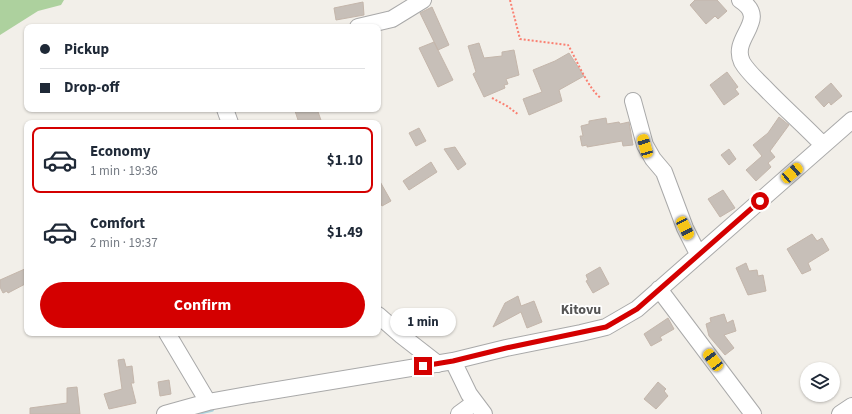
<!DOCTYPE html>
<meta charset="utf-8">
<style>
:root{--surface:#fff;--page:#f2f2f3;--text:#1f2937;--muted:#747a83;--line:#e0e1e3;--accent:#d40000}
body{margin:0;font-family:"Source Sans 3",sans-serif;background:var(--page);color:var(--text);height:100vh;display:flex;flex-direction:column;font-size:15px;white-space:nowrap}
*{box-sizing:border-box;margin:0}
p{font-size:13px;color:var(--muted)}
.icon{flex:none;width:22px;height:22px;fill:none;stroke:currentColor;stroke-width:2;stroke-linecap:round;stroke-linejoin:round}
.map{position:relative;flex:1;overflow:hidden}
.details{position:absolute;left:24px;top:120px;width:357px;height:216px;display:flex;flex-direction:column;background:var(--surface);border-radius:8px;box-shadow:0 1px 3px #0004}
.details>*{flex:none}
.top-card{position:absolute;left:24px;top:24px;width:357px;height:88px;border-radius:8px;box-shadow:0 1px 3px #0004;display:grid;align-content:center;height:88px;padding:0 16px;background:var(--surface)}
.controls{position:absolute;left:800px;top:362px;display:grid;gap:8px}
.controls a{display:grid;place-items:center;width:40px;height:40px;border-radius:50%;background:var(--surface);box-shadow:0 1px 3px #0004;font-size:20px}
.end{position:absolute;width:18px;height:18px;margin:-9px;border:5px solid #d40000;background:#fff;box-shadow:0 0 0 2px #fff}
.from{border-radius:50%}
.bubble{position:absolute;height:28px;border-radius:14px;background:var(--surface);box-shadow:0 1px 3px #0004;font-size:13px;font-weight:700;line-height:28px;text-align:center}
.car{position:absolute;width:12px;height:24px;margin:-12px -6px;border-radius:5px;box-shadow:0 0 3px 1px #0007;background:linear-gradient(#f5c518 24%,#345 0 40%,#f5c518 0 76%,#345 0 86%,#f5c518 0)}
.top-card b{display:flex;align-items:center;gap:14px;height:38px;font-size:15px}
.top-card b+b{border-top:1px solid var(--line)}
.top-card i{width:10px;height:10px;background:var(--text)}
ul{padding:7px 0 0;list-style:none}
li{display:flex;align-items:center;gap:12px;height:66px;margin:0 8px 6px;padding:0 8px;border:2px solid transparent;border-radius:8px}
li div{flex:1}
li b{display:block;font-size:15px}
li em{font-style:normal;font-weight:700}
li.current{border-color:var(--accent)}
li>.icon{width:36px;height:36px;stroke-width:1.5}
.cta{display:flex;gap:8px;margin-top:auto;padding:8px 16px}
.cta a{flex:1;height:46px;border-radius:24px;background:var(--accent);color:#fff;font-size:16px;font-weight:700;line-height:46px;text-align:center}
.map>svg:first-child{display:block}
.forest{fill:#add19e}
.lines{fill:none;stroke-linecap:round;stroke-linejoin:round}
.stream{stroke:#aad3df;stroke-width:3.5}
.building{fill:#c7bfb8;stroke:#c4b6ab}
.minor-casing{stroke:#a9a9a9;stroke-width:18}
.path{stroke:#fa8072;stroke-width:2;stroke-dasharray:2 2;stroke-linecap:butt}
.minor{stroke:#fff;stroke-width:16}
.route{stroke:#d40000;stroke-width:5}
.labels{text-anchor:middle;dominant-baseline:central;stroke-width:3.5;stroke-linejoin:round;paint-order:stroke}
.quarter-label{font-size:14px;font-weight:bold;fill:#555;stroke:#fff}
</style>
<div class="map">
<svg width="852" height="414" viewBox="0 0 852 414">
<rect width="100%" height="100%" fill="#f2efe9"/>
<path class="forest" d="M0,0H64L61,5L38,11L0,35Z"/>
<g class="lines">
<path class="stream" d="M195,414L212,410"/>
</g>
<path class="building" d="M695,0H717L727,11L718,19L715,16L706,24L690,5Z
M363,2L364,15L336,20L334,8Z
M432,7L449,45L438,50L420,13Z
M434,42L453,80L438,87L419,48Z
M479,43L484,58L502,56V52L514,50L519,75L506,79L508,84L504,85L505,88L484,97L473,74L476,72L468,46Z
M569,53L584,76L559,90L562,101L529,115L523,99L542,92L533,70L555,61Z
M727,72L738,87L735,89L739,94L724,105L710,85Z
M831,83L842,96L831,105L829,102L824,107L815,97Z
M301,109H317L322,123H299L295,111Z
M779,117L789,125L770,151L775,157L768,163L771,167L756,181L746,170L762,156L753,145L768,133Z
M606,118L607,124L619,122L620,124L629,122L633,145L623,146L622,141L587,147V145L582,146L580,136H583L581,126L589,124V121Z
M419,128L426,141L416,146L409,133Z
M455,147L466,164L458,170L444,149Z
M729,149L736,159L729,165L721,155Z
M431,162L437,172L409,190L403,181Z
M378,178L391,201L382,206L378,198Z
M723,190L735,208L720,217L708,199Z
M812,234L817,241L822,238L829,250L808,263L811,270L802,274L787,249Z
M746,263L749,271L757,270L758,276L763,275L766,291L748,295L736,268Z
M600,267L609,284L593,293L586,281L588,280L586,275Z
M27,268V283L8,293L7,291L3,293L0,287V280Z
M518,296L521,306L534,301L542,322L527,328L521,312L493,327L505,303Z
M724,314L727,323L733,320L736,331L724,335L734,348L725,355L709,336L706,324L711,322L710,318Z
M668,318L674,329L660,337L662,340L651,346L644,334Z
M124,359L126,367L132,366L134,383H131L136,403L109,409L104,394L122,389L118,360Z
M169,380L171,394L160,396L158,382Z
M658,382L666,389L664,391L668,396L656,409L644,399Z
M77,387L80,414H30V408L67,403V388Z"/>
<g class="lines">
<defs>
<path id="minor" d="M740,0C771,20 730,37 742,62C747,71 757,80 764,87C783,107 804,125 823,145
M358,27L392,19L423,0
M633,101L645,145L653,159L664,172L685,228L698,254
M225,109L230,123
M659,289L753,414
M378,315L402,336L438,364
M167,333L208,402
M453,361L469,394L484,414
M165,414L208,402L247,395L453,361L506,348L581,333L606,327L637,309L852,120
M459,414L474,403
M840,414L852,406"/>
</defs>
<use href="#minor" class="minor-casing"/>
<path class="path" d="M510,0L520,39L568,45C577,60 588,89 601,98
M492,98L507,106L519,115"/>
<use href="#minor" class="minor"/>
</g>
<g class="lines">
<path class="route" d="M423,366L453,361L506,348L606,327L637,309L760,201"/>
</g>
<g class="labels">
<g class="quarter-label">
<text x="581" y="310">Kitovu</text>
</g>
</g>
</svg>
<div class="controls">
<a><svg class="icon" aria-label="layers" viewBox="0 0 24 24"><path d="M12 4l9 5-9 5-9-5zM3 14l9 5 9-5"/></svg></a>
</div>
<i class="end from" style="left:760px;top:201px"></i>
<i class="end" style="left:423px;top:366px"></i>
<div class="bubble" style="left:390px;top:308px;width:66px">1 min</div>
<i class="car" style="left:645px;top:146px;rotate:344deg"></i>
<i class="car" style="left:792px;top:173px;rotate:49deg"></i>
<i class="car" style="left:685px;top:228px;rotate:153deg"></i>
<i class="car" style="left:713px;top:360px;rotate:323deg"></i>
<div class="top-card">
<b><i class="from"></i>Pickup</b>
<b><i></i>Drop-off</b>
</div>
<section class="details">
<ul>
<li class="current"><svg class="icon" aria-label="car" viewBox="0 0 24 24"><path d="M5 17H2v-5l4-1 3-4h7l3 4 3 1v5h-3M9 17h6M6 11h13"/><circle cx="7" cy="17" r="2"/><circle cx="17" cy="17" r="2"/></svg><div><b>Economy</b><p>1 min · 19:36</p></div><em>$1.10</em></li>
<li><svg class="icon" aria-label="car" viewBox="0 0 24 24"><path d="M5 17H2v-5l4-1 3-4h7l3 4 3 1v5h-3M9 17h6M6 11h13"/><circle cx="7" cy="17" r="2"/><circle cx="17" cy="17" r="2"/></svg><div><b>Comfort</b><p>2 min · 19:37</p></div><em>$1.49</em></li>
</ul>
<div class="cta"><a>Confirm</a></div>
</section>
</div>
